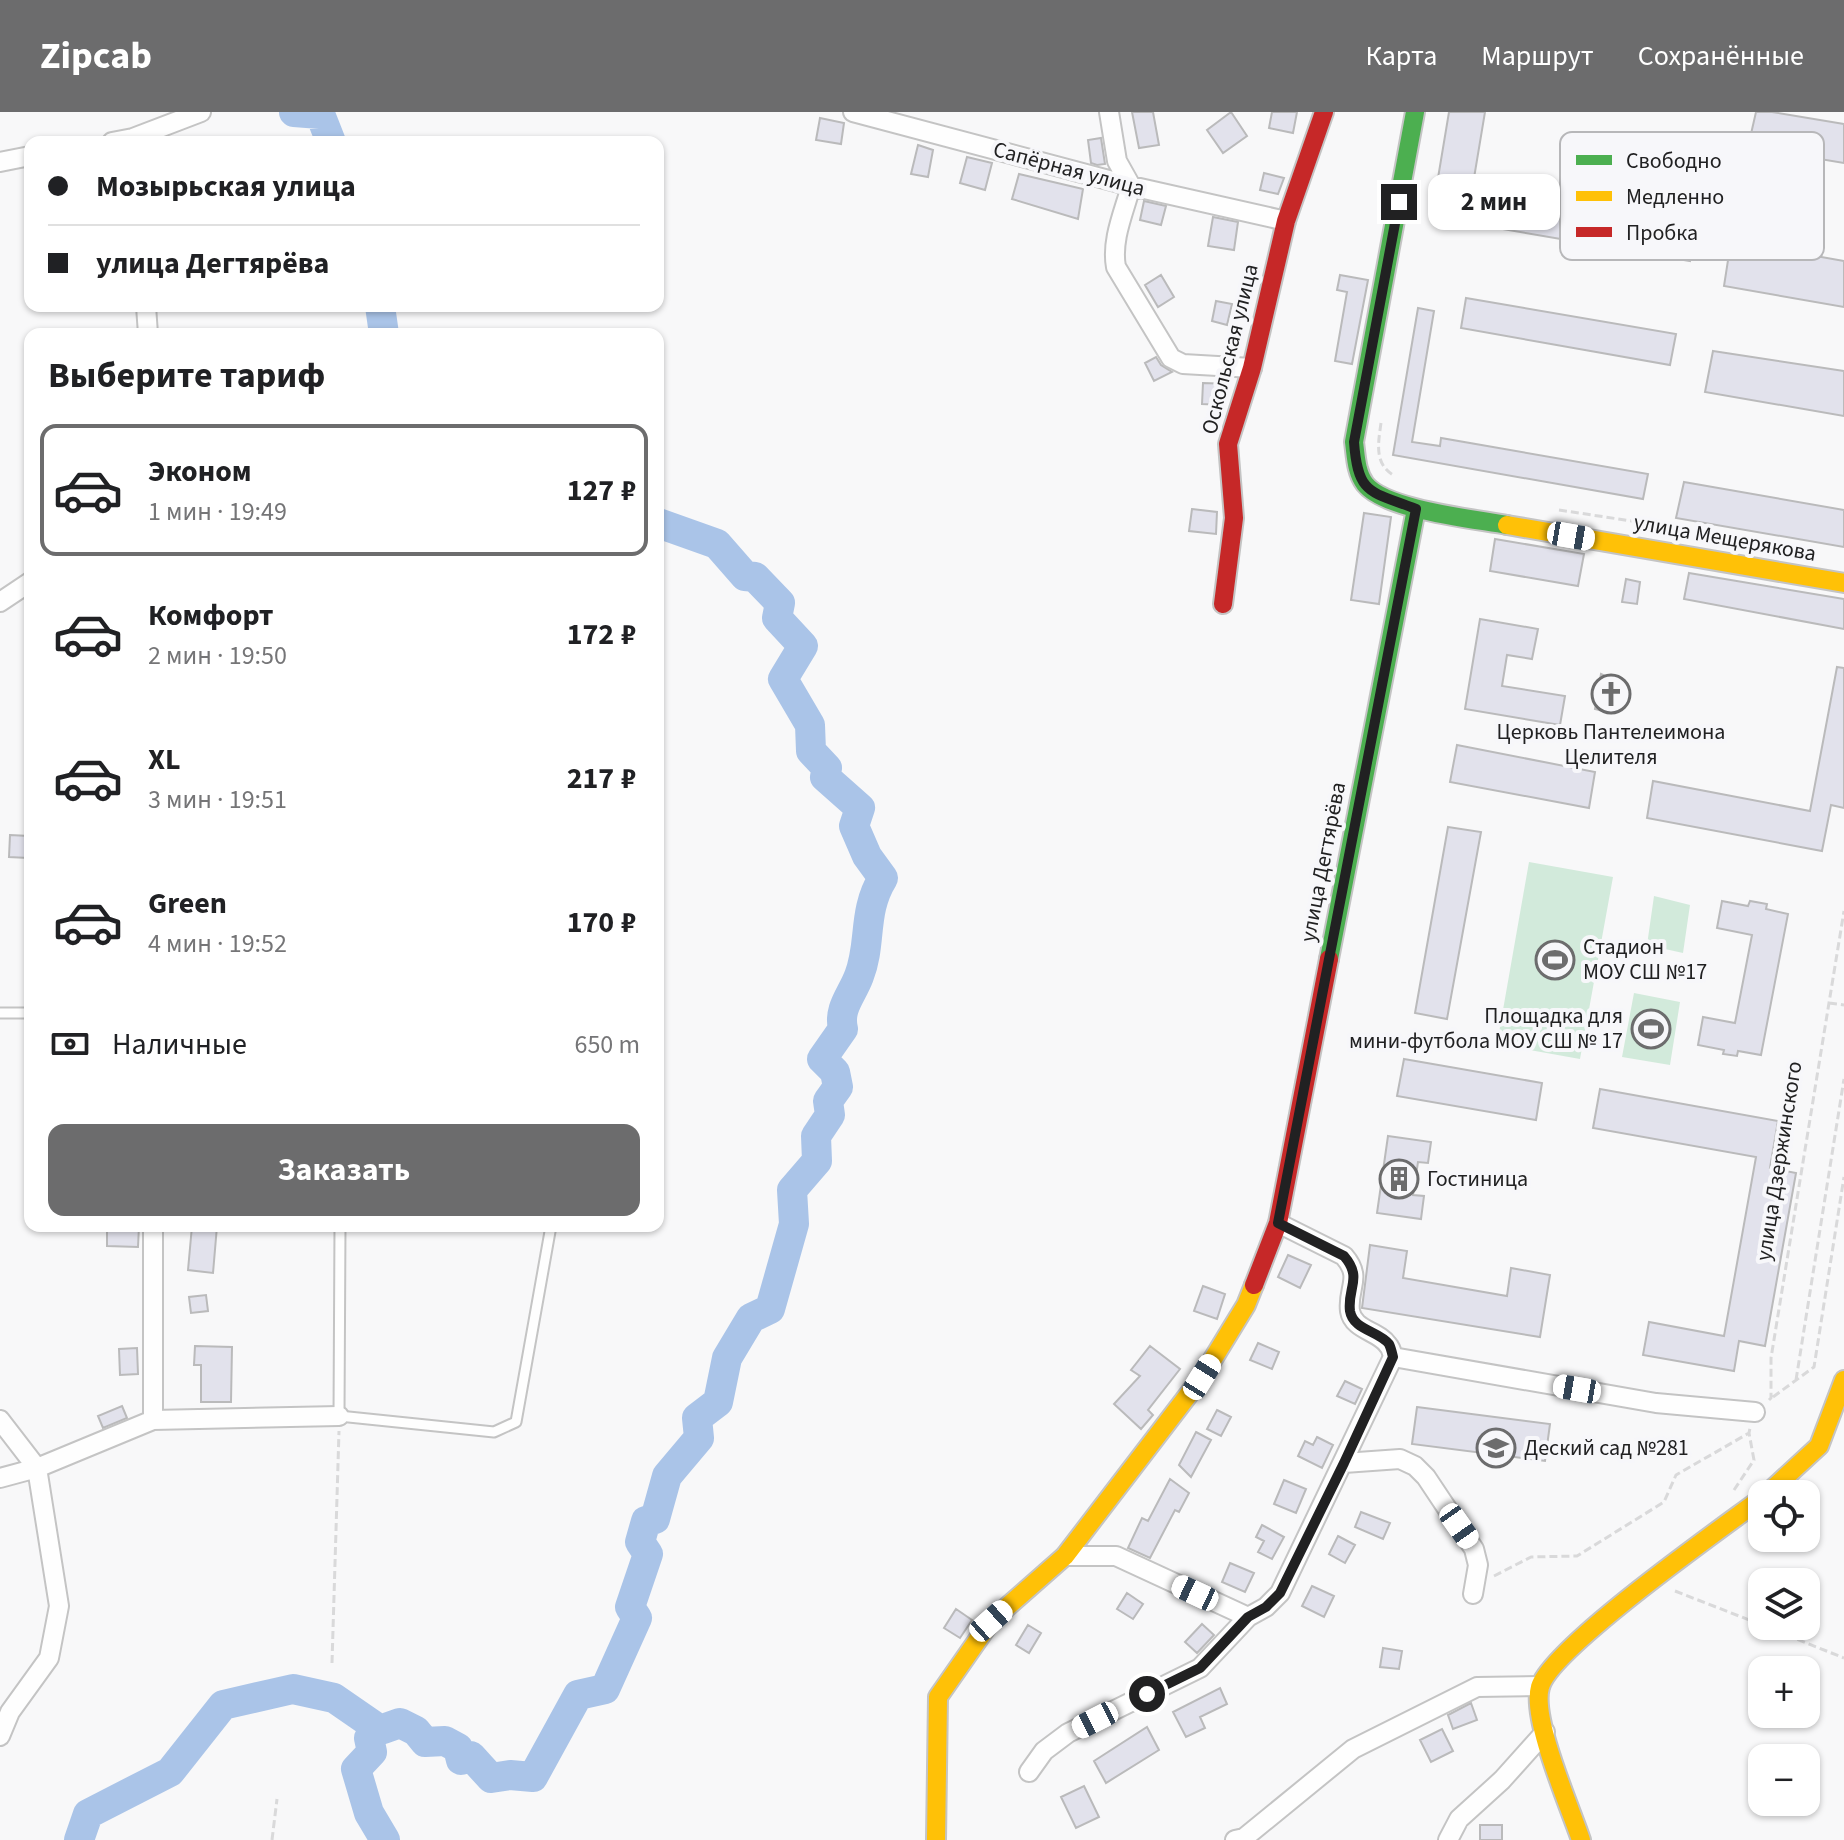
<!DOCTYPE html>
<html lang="ru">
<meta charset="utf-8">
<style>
:root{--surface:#fff;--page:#f2f2f2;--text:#202124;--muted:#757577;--line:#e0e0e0;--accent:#6c6c6d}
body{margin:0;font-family:"Source Sans 3",sans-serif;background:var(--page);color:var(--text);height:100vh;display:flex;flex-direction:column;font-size:30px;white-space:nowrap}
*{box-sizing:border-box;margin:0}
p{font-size:26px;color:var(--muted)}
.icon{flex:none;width:44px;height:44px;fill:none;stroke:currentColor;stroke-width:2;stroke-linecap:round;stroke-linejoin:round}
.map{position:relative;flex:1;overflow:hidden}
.side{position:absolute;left:24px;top:216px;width:640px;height:904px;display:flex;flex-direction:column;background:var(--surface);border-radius:16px;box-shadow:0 2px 6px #0004}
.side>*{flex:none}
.hud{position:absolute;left:24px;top:24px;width:640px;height:176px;border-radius:16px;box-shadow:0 2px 6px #0004;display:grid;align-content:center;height:176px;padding:0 24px;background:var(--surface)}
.controls{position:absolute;left:1748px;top:1368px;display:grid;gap:16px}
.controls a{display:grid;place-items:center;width:72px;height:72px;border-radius:16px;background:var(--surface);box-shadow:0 2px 6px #0004;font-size:40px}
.end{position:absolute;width:36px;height:36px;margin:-18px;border:10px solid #212122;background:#fff;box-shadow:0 0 0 4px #fff}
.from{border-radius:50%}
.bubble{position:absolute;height:56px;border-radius:16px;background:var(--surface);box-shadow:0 2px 6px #0004;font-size:26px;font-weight:700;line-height:56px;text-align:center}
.car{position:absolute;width:24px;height:48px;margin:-24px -12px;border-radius:10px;box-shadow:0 0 6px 2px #0007;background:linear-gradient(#fff 24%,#345 0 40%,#fff 0 76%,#345 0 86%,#fff 0)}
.hud b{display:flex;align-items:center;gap:28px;height:76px;font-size:30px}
.hud b+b{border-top:2px solid var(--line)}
.hud i{width:20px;height:20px;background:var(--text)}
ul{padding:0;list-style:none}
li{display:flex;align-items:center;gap:24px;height:132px;margin:0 16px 12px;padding:0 8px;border:4px solid transparent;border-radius:16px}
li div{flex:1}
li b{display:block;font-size:30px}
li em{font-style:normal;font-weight:700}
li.current{border-color:var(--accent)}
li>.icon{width:72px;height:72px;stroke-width:1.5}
h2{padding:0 24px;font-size:36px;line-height:96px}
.pay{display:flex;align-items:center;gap:20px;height:88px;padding:0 24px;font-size:30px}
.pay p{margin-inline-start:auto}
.cta{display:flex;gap:16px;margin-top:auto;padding:16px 24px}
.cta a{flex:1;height:92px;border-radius:16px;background:var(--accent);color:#fff;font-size:32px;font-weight:700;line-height:92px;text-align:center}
header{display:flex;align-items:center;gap:48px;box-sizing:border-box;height:112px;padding:0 40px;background:var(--accent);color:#fff}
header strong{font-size:38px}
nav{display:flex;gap:44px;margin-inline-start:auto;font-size:28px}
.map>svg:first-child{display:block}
.green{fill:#d2eadb}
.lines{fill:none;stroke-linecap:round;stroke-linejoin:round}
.river{stroke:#aac4e8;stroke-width:30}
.building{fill:#e2e2ec;stroke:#bababb;stroke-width:2}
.lane-casing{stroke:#c4c4c4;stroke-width:13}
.street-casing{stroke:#c4c4c4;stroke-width:22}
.fast-casing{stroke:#c4c4c4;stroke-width:22}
.slow-casing{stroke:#c4c4c4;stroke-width:22}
.jam-casing{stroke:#c4c4c4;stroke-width:22}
.path{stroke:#d9d9da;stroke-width:3;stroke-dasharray:8 4;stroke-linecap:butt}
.lane{stroke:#fefefe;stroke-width:9}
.street{stroke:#fefefe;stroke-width:18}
.fast{stroke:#4caf50;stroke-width:18}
.slow{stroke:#ffc107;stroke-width:18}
.jam{stroke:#c62828;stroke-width:18}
.route{stroke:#212122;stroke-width:10}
.labels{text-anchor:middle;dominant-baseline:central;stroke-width:8;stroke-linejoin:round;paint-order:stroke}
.street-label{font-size:22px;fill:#212122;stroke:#f7f7fa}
.poi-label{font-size:22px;fill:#212122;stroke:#f7f7fa;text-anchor:start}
.key{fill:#f7f7fa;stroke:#b7b7b9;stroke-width:2}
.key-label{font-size:22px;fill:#212122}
</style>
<header>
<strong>Zipcab</strong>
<nav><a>Карта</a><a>Маршрут</a><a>Сохранённые</a></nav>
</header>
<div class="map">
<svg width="1844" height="1728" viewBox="0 0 1844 1728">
<rect width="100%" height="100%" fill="#f8f8f9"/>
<path class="green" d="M1529,750L1613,765L1580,947L1497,932Z
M1654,784L1690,793L1683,841L1647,833Z
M1634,881L1680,890L1670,953L1622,945Z"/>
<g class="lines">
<path class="river" d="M294,0L320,2L331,30
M380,194L384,222
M79,1728L88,1702L170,1660L223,1593L293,1577L334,1586L376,1615
M385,1728L369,1701L356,1657L372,1640L369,1626L376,1615L383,1617L400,1611L416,1619L425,1630L445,1629L458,1636L461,1648L471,1644L491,1666L510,1663L533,1665L578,1583L605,1577L637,1506L630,1495L648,1442L640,1430L646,1409L655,1407L667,1364L699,1326L697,1306L718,1290L727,1246L751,1206L770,1197L794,1112L792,1078L817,1049L816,1024L830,1003L828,989L838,975L835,960L822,947L843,917C838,896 852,883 859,864C872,831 862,800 883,766L867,744L854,714L860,696L825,665L827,656L811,639L810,613L783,567L803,534L777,506L780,491L755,465L745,464L717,432L658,411"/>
</g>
<path class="building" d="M1132,0H1153L1159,33L1139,36Z
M1231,0L1247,24L1223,41L1207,18Z
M1272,0H1297L1293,21L1269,16Z
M1449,0H1485L1470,90L1435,84Z
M1756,0H1772L1844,12V51L1748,35Z
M820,6L844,11L841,32L816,28Z
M1101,26L1105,52L1097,53L1091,51L1088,28Z
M918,33L933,38L928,65L911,62Z
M967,45L992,51L985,78L960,71Z
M1264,61L1284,66L1278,82L1260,78Z
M1019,62L1083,77L1078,107L1012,87Z
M1485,81L1695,117L1690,149L1479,113Z
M1144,89L1166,94L1161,113L1140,108Z
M1213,105L1238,110L1234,138L1208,134Z
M1731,129L1844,149V195L1724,174Z
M1161,163L1174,185L1158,195L1145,173Z
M1340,163L1368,168L1352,252L1335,249L1347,180L1337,178Z
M1466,186L1676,222L1670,253L1461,216Z
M1216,189L1232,192L1227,213L1212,209Z
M1418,196L1434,199L1412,330L1440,334L1441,326L1648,362L1643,387L1393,343Z
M1713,239L1844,259V304L1705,280Z
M1156,245L1161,253L1172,260L1154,269L1145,251Z
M1203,271L1230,272L1224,293L1202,292Z
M1684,370L1844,398V435L1676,406Z
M1192,397L1217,400L1216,422L1189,419Z
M1364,401L1391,405L1379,492L1351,488Z
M1495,427L1584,442L1578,474L1490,459Z
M1689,461L1844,487V517L1684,487Z
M1626,467L1640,470L1637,492L1622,490Z
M1480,507L1538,517L1532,547L1507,543L1502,574L1565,584L1560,613L1465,597Z
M1837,555L1844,556V696L1831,693L1822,739L1647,706L1653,669L1810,699Z
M1601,562L1613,568L1615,578L1623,579L1619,595L1612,593L1611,601L1595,597Z
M1457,633L1595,660L1589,696L1450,670Z
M1448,715L1481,720L1447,907L1415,901Z
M10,723L29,724L28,746L9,745Z
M1722,789L1748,794L1750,789L1767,792L1766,797L1788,802L1761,943L1738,939L1737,944L1723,942L1724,938L1698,933L1703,905L1735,911L1752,823L1717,816Z
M1404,947L1542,971L1536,1008L1397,984Z
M1600,977L1778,1009L1770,1056L1796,1061L1765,1234L1739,1229L1734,1259L1643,1243L1649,1210L1724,1224L1756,1045L1593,1016Z
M1388,1024L1431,1030L1428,1051L1418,1050L1413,1083L1424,1084L1421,1107L1377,1101Z
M107,1114H139L138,1135L107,1134Z
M192,1114H217L213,1161L188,1158Z
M1370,1133L1407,1139L1403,1166L1507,1184L1511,1156L1550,1163L1540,1225L1362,1196Z
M1288,1143L1311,1153L1300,1176L1278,1165Z
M1203,1174L1225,1182L1217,1207L1194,1199Z
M206,1183L208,1199L191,1201L189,1185Z
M1258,1231L1279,1240L1272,1257L1250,1248Z
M195,1234L232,1235L231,1290H201V1253H194Z
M1150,1234L1180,1257L1148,1298L1153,1303L1141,1317L1114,1292L1140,1264L1131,1258Z
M137,1236L138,1262L120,1263L119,1237Z
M1345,1269L1362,1277L1355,1292L1337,1284Z
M122,1294L127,1306L103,1316L98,1304Z
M1417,1295L1550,1312L1545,1349L1412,1332Z
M1217,1298L1231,1305L1221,1324L1207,1317Z
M1196,1320L1211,1328L1191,1365L1179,1353Z
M1317,1325L1333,1333L1322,1356L1298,1344L1305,1329L1313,1333Z
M1170,1367L1189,1381L1179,1400L1175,1398L1150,1446L1128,1436L1142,1406L1148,1409Z
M1284,1368L1306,1377L1296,1401L1274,1392Z
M1361,1400L1390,1411L1383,1427L1355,1415Z
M1262,1413L1284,1425L1272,1447L1258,1440L1264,1429L1256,1425Z
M1338,1424L1355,1433L1345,1451L1329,1442Z
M1230,1451L1254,1461L1245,1480L1222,1470Z
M1312,1474L1334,1484L1324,1505L1302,1494Z
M1127,1481L1143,1492L1133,1507L1117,1497Z
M956,1497L972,1508L960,1526L944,1516Z
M1202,1512L1214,1523L1197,1541L1185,1530Z
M1028,1513L1041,1521L1029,1541L1016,1533Z
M1383,1536L1402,1539L1399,1557L1380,1555Z
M1220,1576L1227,1592L1200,1605L1205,1616L1186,1625L1173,1600Z
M1471,1591L1477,1608L1453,1617L1448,1603Z
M1147,1615L1159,1638L1106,1671L1094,1649Z
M1442,1617L1453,1639L1431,1650L1420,1628Z
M1084,1674L1099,1705L1076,1716L1061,1685Z
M1480,1713H1502V1728H1480Z"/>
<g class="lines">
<defs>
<path id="lane" d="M0,901H30
M340,1114L339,1304L494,1320L516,1310L551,1114"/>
<path id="street" d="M853,0L1131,74L1286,109
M1109,0L1117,49L1131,74C1124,100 1111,128 1116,155L1171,246L1183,252L1252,256
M112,30L133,26L201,0
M0,50L30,44
M146,194L148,222
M0,490L30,470
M1278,1111L1344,1144C1363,1166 1347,1176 1350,1199C1353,1218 1379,1219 1388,1233C1391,1236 1392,1241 1393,1245
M153,1114V1308
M0,1308L37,1356L59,1494L49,1546L10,1600L0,1624
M1344,1351L1400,1347L1415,1354L1426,1365L1474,1437L1478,1453L1473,1482
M0,1366L37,1356L153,1308L339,1304
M1065,1444H1116L1248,1505
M1029,1660L1044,1639L1068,1621L1200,1556L1248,1505L1266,1495L1280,1481L1393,1245L1656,1291L1755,1300
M1235,1728L1244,1726L1353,1637L1477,1575L1540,1574
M1448,1728L1459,1707L1502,1668L1545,1620"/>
<path id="fast" d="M1415,0L1354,330C1356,344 1356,360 1365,372C1385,398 1475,407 1507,413
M1329,847L1416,397"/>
<path id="slow" d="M1507,413L1844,471
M1767,1382L1819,1334L1844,1268
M936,1728L938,1585L991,1509L1065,1444L1202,1265L1246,1193L1254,1173
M1581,1728C1570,1695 1531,1607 1540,1575C1551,1536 1722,1416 1762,1386"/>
<path id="jam" d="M1223,492L1234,406L1228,332L1252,256L1286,109L1324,0
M1254,1173L1278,1111L1329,847"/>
</defs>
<use href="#lane" class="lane-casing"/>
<use href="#street" class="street-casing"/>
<use href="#fast" class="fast-casing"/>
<use href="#slow" class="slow-casing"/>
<use href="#jam" class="jam-casing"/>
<path class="path" d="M1381,311C1378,332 1374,353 1395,364
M1559,398L1658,413
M1829,891L1844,893
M1796,1268L1844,967
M1773,1285L1814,1255L1844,1065
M1769,1288L1771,1286V1246L1844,799
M1734,1378L1754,1348L1749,1321
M1494,1464L1531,1445L1577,1444L1664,1390L1676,1363L1749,1321L1750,1316
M1675,1479L1762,1513
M1764,1514L1844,1546
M332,1551L339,1319
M272,1728L277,1687"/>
<use href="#lane" class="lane"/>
<use href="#street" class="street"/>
<use href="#fast" class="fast"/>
<use href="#slow" class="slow"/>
<use href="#jam" class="jam"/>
</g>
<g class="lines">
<path class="route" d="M1147,1582L1200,1556L1248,1505L1266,1495L1280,1481L1344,1351L1393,1245C1392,1241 1391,1236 1389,1232C1379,1219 1353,1218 1350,1199C1347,1176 1363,1166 1344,1144L1278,1111L1416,397C1371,379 1358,384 1354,330L1399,90"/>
</g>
<defs>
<symbol id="church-ring" viewBox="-11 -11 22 22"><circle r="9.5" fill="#f7f7fa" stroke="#6c6c6d" stroke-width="1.5"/><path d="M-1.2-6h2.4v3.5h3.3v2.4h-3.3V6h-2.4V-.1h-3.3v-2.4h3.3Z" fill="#6c6c6d"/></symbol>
<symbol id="stadium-ring" viewBox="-11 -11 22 22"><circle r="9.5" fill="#f7f7fa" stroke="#6c6c6d" stroke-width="1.5"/><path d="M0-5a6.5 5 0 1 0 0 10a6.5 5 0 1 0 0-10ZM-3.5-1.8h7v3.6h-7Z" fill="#6c6c6d"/></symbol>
<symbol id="building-ring" viewBox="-11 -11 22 22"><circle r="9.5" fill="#f7f7fa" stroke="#6c6c6d" stroke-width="1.5"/><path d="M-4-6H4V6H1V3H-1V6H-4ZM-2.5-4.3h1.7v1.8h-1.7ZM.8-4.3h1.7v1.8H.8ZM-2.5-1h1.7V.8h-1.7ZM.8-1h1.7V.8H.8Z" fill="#6c6c6d"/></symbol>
<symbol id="school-ring" viewBox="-11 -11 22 22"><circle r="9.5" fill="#f7f7fa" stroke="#6c6c6d" stroke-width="1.5"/><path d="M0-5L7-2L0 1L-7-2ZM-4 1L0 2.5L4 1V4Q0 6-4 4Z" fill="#6c6c6d"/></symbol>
</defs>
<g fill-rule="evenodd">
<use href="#church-ring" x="1589" y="560" width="44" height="44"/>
<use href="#stadium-ring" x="1533" y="826" width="44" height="44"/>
<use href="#stadium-ring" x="1629" y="895" width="44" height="44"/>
<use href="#building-ring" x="1377" y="1045" width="44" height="44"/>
<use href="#school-ring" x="1474" y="1314" width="44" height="44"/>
</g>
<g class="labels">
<g class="street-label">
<text transform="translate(1069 57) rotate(15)">Сапёрная улица</text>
<text transform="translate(1230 237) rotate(-76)">Оскольская улица</text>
<text transform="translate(1725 426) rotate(10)">улица Мещерякова</text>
<text transform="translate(1323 750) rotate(-79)">улица Дегтярёва</text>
<text transform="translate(1779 1049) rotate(-81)">улица Дзержинского</text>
</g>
<g class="poi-label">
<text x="1611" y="620" text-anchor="middle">Церковь Пантелеимона<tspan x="1611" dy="25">Целителя</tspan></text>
<text x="1583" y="835">Стадион<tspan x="1583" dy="25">МОУ СШ №17</tspan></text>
<text x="1623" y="904" text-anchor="end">Площадка для<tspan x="1623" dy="25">мини-футбола МОУ СШ № 17</tspan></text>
<text x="1427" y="1067">Гостиница</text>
<text x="1524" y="1336">Деский сад №281</text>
</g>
</g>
<rect x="1560" y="20" width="264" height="128" rx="12" class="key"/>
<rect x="1576" y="43" width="36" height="10" fill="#4caf50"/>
<rect x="1576" y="79" width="36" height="10" fill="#ffc107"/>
<rect x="1576" y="115" width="36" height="10" fill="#c62828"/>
<g class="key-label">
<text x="1626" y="56">Свободно</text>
<text x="1626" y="92">Медленно</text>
<text x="1626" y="128">Пробка</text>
</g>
</svg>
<div class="controls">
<a><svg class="icon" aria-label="locate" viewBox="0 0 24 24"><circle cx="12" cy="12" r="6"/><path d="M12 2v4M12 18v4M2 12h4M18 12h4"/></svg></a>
<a><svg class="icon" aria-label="layers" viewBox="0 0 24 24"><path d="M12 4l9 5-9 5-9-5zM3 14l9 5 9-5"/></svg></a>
<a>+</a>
<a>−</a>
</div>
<i class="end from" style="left:1147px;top:1582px"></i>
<i class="end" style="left:1399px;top:90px"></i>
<div class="bubble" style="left:1428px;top:62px;width:132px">2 мин</div>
<i class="car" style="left:1571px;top:424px;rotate:100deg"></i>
<i class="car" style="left:1202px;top:1265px;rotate:32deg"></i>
<i class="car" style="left:1577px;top:1277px;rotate:280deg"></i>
<i class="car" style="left:1459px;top:1414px;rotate:145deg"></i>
<i class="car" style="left:1195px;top:1481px;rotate:295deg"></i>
<i class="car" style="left:991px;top:1509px;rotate:48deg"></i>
<i class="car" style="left:1095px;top:1608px;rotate:243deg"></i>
<div class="hud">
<b><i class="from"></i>Мозырьская улица</b>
<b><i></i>улица Дегтярёва</b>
</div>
<section class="side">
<h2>Выберите тариф</h2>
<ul>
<li class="current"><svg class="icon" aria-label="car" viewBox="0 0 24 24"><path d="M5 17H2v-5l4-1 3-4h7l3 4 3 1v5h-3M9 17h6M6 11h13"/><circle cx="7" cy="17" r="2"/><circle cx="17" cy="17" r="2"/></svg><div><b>Эконом</b><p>1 мин · 19:49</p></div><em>127 ₽</em></li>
<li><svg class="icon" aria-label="car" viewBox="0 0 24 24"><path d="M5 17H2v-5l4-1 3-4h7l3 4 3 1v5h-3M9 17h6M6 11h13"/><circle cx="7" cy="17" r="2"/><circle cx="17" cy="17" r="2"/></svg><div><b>Комфорт</b><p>2 мин · 19:50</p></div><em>172 ₽</em></li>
<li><svg class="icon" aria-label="car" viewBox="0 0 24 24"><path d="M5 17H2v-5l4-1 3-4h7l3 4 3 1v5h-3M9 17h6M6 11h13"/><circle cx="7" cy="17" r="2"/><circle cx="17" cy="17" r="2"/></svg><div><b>XL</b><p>3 мин · 19:51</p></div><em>217 ₽</em></li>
<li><svg class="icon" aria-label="car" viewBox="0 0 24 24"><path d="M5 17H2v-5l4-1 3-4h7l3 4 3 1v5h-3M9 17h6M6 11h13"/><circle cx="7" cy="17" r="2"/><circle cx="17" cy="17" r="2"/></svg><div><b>Green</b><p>4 мин · 19:52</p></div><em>170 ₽</em></li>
</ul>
<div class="pay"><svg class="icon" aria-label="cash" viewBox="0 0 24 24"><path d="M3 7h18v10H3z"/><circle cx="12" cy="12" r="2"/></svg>Наличные<p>650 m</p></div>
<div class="cta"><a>Заказать</a></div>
</section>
</div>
